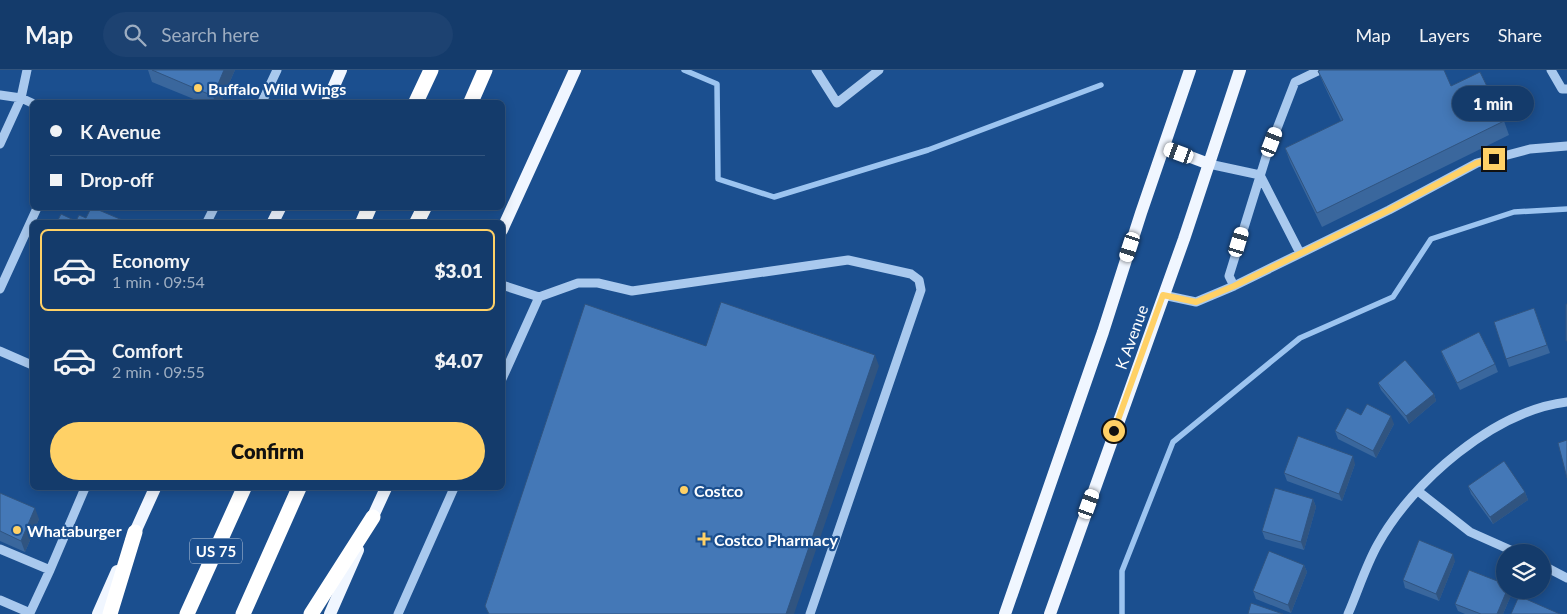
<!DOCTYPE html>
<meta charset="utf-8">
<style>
:root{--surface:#143b6b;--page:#1d4271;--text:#f1f3f6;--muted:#9dadc1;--line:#33557e;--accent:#ffd166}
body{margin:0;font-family:Lato,sans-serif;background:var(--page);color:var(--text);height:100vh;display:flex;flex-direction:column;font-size:19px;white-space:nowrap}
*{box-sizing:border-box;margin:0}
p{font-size:16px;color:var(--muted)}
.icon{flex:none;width:28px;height:28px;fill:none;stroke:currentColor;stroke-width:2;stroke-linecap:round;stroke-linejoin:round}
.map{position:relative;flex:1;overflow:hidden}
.sheet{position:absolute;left:30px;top:150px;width:475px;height:270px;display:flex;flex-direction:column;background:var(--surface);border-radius:8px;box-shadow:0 2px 12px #0003,0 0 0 1px var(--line)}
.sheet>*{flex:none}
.top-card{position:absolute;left:30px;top:30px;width:475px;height:110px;border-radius:8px;box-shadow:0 2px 12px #0003,0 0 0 1px var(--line);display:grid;align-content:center;height:110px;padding:0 20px;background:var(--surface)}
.tools{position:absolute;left:1496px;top:474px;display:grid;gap:10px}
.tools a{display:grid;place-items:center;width:55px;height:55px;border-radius:50%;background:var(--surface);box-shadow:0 2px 12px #0003,0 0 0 1px var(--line);font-size:25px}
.end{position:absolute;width:22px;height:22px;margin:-11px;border:6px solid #ffd166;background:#111;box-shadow:0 0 0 2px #111}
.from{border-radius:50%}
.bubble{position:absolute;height:35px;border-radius:18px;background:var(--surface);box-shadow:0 2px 12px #0003,0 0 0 1px var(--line);font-size:16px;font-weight:800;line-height:35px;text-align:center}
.car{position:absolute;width:15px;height:30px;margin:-15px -8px;border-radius:6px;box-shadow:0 0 4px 1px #0007;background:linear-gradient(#fff 24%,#345 0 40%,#fff 0 76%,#345 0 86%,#fff 0)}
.top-card b{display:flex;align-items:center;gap:18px;height:48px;font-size:19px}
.top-card b+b{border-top:1px solid var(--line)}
.top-card i{width:12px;height:12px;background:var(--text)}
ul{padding:9px 0 0;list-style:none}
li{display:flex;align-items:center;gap:15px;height:82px;margin:0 10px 8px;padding:0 10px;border:2px solid transparent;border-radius:8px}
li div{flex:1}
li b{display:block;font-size:19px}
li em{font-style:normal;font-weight:800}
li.active{border-color:var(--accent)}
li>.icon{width:45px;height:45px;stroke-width:1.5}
.action{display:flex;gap:10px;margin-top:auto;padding:10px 20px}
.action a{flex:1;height:58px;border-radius:30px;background:var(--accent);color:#111;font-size:20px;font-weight:800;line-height:58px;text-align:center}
header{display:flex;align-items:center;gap:30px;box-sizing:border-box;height:70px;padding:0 25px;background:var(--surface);border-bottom:1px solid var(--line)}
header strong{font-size:24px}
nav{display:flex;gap:28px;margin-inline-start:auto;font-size:18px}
.search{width:350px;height:45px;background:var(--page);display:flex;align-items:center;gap:12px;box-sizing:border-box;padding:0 18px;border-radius:28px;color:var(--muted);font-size:19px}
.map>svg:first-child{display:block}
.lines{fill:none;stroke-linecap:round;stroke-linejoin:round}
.stream{stroke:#9cc4f0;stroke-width:5.5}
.minor{stroke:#a9c9ee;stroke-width:9}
.major{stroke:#f0f6ff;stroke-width:12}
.highway{stroke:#fff;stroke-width:15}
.wall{fill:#3a679d}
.shaded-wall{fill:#305480}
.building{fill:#4478b7;stroke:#305480}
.route{stroke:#ffd166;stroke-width:6}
.poi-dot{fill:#ffd166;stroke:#1b4f8f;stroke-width:2}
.labels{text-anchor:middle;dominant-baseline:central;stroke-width:4.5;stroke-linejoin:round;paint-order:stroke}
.shield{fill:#1b4f8f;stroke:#bbcadd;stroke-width:1}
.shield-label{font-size:15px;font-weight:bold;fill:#fff}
.poi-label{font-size:16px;font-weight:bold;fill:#fff;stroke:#1b4f8f;text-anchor:start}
.street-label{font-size:16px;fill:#fff;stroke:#1b4f8f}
</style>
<header>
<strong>Map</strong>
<div class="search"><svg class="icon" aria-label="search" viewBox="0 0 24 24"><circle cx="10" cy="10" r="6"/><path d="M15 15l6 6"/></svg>Search here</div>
<nav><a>Map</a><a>Layers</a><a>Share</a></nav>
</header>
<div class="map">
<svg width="1567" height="544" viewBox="0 0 1567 544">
<rect width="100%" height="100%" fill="#1b4f8f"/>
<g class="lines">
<path class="stream" d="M684,0L717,14L718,109L774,127L928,80L1101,15
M1122,544V501L1173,372L1300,268L1393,227L1431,169L1514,142L1567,139"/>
<path class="minor" d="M816,0L837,33L879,0
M1320,0L1295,12L1266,87L1229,206L1234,216L1389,140L1477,93L1530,79L1567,76
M1551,0L1562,19H1567
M0,25L21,28L32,33
M262,32L277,0
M0,74L21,28L27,0
M1209,94L1260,105
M1260,105L1300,183
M207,152L214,138
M502,215L539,227L578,213H598L632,221L848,190L911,204L919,210L921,220L810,544
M0,219L37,138
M1163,225L1196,232L1234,216
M0,281L32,295
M502,309L539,227
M1418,421L1470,462L1515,482
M0,479L50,500L85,418
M1542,495L1567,508
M0,530L30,543L50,500
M398,544L454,418
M1348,544C1358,521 1366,495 1378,474C1413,411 1494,341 1567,332"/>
<path class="major" d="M327,32L341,0
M1164,77L1209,94
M273,152L280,138
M502,160L575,0
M369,455L386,418
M131,471L155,418
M98,544L117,501
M330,544L358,480
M1005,544L1103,262L1141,143L1190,0
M1050,544L1184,169L1240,0"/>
<path class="highway" d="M416,32L431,0
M471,32L485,0
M363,152L369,138
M417,152L424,138
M110,544L135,462
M187,544L244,418
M243,544L299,418
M311,544L373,447"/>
</g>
<path class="wall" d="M148,0H235L221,32H201L152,12Z
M1318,1L1451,16L1504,51L1509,65L1322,157L1290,92L1285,78L1341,51L1324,15Z
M1534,238L1550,283L1509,297L1494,252Z
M1441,281L1495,294L1498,302L1460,320L1444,289Z
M1378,313L1434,324L1436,331L1409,354L1381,320Z
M1361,345L1394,354L1376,388L1338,369L1335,361Z
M1355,394L1342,431L1287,411L1284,403Z
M1468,416L1525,422L1528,430L1493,454L1471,424Z
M0,423L39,449L25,482L0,471Z
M1313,429L1316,437L1304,480L1265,469L1262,461Z
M1455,491L1439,531L1405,518L1403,510Z
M1304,495L1307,502L1291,543L1256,529L1253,521Z
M1512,523L1503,544H1465L1458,541L1455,534Z"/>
<path class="shaded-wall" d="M224,0H235L221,32H215L213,26Z
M875,285L879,296L794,544H786Z
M1434,324L1436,331L1409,354L1406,346Z
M1391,346L1394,354L1376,388L1373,381Z
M1353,386L1355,394L1342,431L1339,424Z
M1525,422L1528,430L1493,454L1490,447Z
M1313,429L1316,437L1304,480L1301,472Z
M35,438L39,449L25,482L21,471Z
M1453,484L1455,491L1439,531L1436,524Z
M1304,495L1307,502L1291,543L1288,535Z
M1507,520H1510L1512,523L1503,544H1497Z"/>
<path class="building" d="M152,0H224L213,26Z
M1321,0H1444L1451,16L1480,2L1504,51L1317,143L1285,78L1343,50L1318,1Z
M91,138H94L127,152H57L61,144L76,151L79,145L86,148Z
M721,232L875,285L786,544H489L485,536L585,234L706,276Z
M1566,234H1567V271H1566Z
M1534,238L1547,275L1506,289L1494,252Z
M1479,262L1495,294L1457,313L1441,281Z
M1405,290L1434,324L1406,346L1378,313Z
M1367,334L1391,346L1373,381L1335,361L1347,338L1361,345Z
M1298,366L1353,386L1339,424L1284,403Z
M1567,370V408L1558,373Z
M1504,391L1525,422L1490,447L1468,416Z
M1275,418L1313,429L1301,472L1262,461Z
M0,423L35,438L21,471L0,461Z
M1419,470L1453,484L1436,524L1403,510Z
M1269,481L1304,495L1288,535L1253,521Z
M1469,500L1505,514V520H1507L1497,544H1481L1455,534Z
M1519,526L1560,544H1511Z
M1251,533L1283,544H1248Z"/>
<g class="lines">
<path class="route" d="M1114,361L1163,225L1196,232L1234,216L1389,140L1477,93L1494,89"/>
</g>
<g class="poi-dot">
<circle cx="198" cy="18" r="5"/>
<circle cx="684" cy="420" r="5"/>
<circle cx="17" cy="460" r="5"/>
<path d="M701.5 461.5h5v5h5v5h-5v5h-5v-5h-5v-5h5z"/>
</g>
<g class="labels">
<rect class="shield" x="190" y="468.5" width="52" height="25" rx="4"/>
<g class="shield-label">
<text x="216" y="481">US 75</text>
</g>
<g class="poi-label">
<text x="208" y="18">Buffalo Wild Wings</text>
<text x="694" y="420">Costco</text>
<text x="27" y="460">Whataburger</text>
<text x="714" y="469">Costco Pharmacy</text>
</g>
<g class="street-label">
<text transform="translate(1131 267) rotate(-70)">K Avenue</text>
</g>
</g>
</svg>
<div class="tools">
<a><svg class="icon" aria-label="layers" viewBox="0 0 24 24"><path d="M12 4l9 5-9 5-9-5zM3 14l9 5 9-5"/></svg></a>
</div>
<i class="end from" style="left:1114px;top:361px"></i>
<i class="end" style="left:1494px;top:89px"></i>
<div class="bubble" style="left:1452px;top:16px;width:82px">1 min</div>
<i class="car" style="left:1272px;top:72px;rotate:21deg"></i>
<i class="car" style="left:1179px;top:83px;rotate:290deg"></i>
<i class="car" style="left:1239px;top:172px;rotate:17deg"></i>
<i class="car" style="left:1130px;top:177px;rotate:198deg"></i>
<i class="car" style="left:1089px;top:434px;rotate:20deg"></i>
<div class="top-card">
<b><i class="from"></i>K Avenue</b>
<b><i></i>Drop-off</b>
</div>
<section class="sheet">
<ul>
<li class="active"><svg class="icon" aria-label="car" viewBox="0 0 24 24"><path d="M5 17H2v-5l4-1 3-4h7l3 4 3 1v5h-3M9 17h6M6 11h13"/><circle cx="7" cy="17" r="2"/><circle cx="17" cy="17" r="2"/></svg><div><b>Economy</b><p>1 min · 09:54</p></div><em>$3.01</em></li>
<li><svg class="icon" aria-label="car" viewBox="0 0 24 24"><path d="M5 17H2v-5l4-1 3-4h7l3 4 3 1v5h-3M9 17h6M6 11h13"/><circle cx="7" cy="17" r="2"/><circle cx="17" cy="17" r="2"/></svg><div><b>Comfort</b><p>2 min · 09:55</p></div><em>$4.07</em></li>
</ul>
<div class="action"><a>Confirm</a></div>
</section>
</div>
